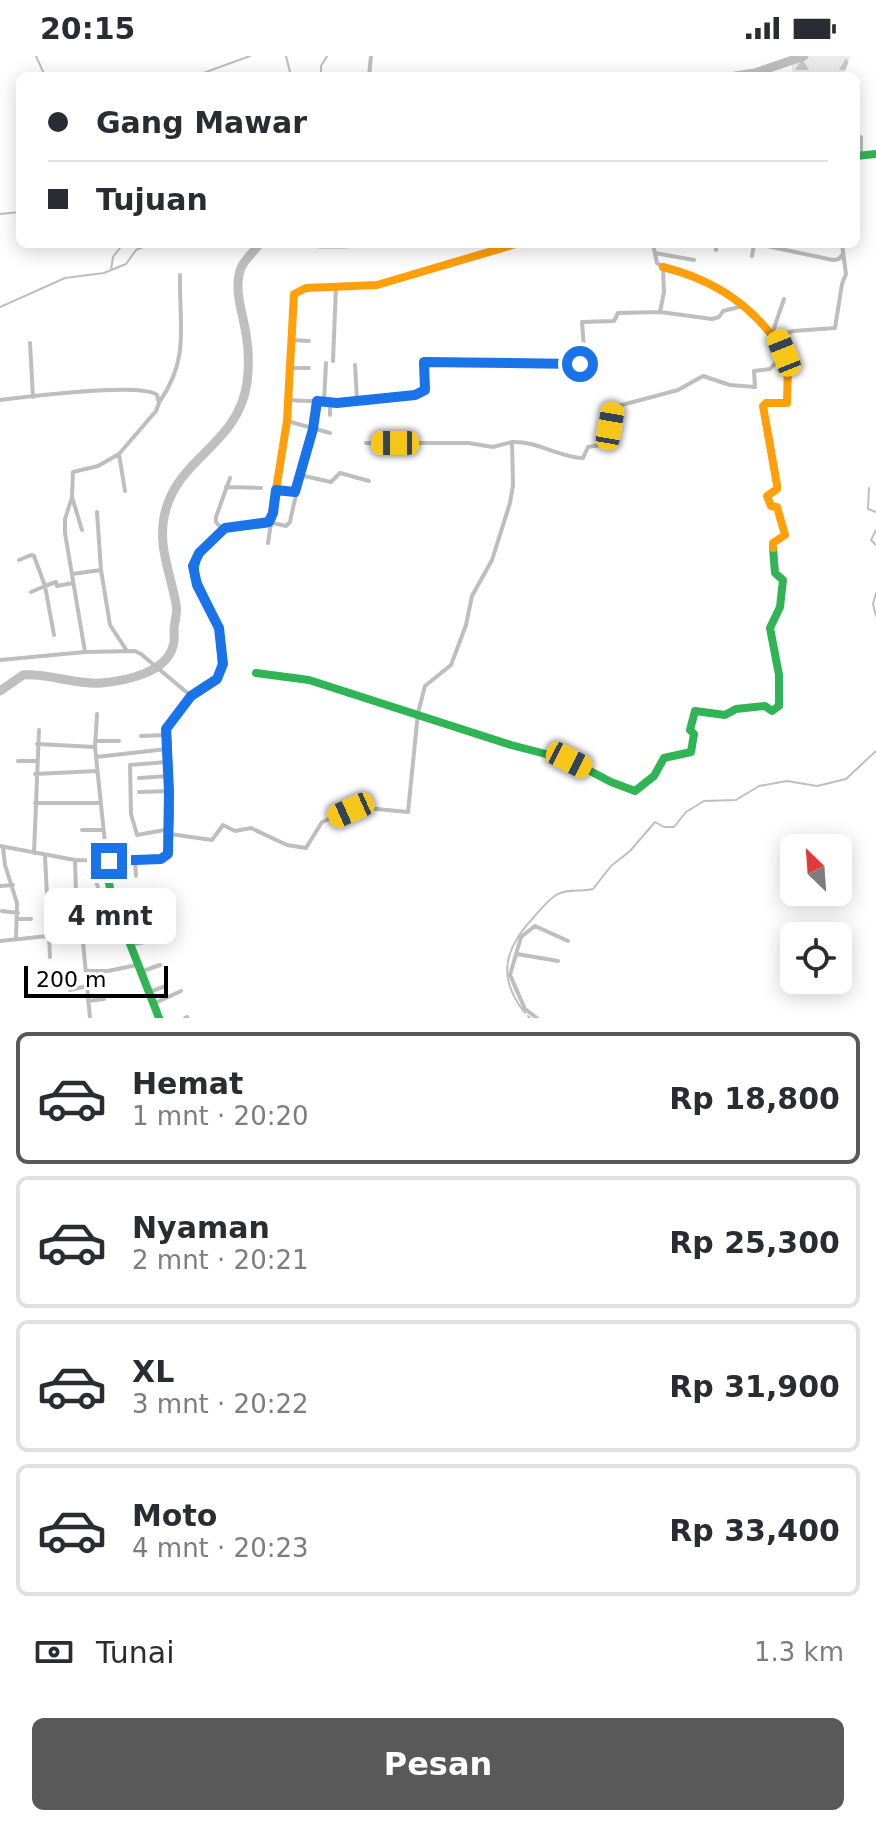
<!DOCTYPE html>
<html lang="id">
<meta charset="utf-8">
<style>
:root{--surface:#fff;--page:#f2f2f3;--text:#2b2b33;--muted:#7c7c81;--line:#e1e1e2;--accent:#595959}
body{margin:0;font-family:"DejaVu Sans",sans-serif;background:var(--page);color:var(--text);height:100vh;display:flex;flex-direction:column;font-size:30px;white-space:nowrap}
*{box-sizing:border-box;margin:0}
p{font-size:26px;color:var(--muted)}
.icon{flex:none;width:44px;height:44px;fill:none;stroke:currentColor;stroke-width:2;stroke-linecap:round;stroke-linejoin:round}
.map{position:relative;height:962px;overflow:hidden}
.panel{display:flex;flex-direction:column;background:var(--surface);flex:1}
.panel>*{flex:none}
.banner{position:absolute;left:16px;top:16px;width:844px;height:176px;border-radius:12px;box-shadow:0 4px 20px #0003;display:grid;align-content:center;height:176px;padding:0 32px;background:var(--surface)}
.needle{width:52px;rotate:335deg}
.buttons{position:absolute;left:780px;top:778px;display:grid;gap:16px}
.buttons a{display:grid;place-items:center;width:72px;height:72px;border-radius:12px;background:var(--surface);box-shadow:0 4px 20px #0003;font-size:40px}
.scale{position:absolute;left:24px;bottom:20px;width:144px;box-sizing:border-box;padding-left:8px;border:4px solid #000;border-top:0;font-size:22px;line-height:28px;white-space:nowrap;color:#000;-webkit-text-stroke:6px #fff;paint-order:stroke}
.end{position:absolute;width:36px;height:36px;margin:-18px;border:10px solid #1a73e8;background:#fff;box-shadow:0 0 0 4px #fff}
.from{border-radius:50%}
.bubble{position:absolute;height:56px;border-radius:12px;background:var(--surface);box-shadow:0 4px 20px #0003;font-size:26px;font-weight:800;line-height:56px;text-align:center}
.car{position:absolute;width:24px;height:48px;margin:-24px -12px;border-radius:10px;box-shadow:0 0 6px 2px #0007;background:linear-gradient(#f5c518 24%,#345 0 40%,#f5c518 0 76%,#345 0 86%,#f5c518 0)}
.banner b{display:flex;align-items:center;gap:28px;height:76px;font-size:30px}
.banner b+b{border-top:2px solid var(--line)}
.banner i{width:20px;height:20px;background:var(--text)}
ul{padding:14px 0 0;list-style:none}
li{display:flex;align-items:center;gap:24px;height:132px;margin:0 16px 12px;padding:0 16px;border:4px solid var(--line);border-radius:12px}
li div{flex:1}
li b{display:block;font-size:30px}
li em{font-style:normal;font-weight:800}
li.on{border-color:var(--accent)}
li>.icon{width:72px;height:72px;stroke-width:1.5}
.pay{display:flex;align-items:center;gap:20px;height:88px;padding:0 32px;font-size:30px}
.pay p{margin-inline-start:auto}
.action{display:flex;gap:16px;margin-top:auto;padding:16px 32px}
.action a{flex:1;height:92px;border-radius:12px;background:var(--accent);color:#fff;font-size:32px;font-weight:800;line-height:92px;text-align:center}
.status{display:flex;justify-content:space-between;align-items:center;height:56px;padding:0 40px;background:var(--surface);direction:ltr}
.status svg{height:22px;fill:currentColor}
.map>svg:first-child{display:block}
.forest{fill:url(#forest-firs)}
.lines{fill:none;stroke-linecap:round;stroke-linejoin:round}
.stream{stroke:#bfbfbf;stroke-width:2}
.river{stroke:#bfbfbf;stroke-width:9}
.street{stroke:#bebebe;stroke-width:4}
.fast{stroke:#30b455;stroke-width:8}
.slow{stroke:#ff9f0a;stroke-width:8}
.route{stroke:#1a73e8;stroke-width:10}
</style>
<div class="status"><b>20:15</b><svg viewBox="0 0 49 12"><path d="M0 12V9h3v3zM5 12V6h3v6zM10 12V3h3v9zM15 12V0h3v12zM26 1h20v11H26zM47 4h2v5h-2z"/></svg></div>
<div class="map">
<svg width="876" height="962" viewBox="0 0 876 962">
<defs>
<pattern id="forest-firs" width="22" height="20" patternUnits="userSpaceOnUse" patternTransform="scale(2)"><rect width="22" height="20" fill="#ececec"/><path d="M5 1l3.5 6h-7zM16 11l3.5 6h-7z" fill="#c9c9c9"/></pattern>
</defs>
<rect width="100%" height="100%" fill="#fff"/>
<path class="forest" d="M790,0H851L843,20H793Z"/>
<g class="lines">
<path class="stream" d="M36,0L45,20
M286,0L291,20
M195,20L250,0
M321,20V10L327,0
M0,158L20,156
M111,214L113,201L123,188
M0,251L65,222L104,217L126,208L136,194L150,188
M869,432L868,453L876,456
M876,474L871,484L876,489
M876,537L873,548L876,560
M525,957C497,922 504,893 533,862C540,854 547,845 556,839C567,832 581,836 593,833L611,810L630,795L655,766L664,771H674L686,756L704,745L736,744L759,730L787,725L817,730L846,723L876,695
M528,960L530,962"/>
<path class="river" d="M735,20L755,17L804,0
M320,188H346
M0,635L23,619C49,617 75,629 101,627C125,625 166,617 173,590C175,585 174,578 174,572C175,564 178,556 176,548C170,515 156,487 166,453C181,400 238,388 247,327C249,311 249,294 246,278C243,258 233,232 241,212C244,204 254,196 259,188"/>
<path class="street" d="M369,20L371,0
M861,81V99
M653,188L657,207L663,211L664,236L660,256
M757,188L833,204L839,203L842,199
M716,194L717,188
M655,197L694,204
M752,200L754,188
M772,278L784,243
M778,280L793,275L835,272L842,228L846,218L842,188
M293,284L309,285
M30,287L33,341
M333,305L336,231
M355,309L357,344
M290,312H309
M0,344C27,341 141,326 157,339L159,347L156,355L119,398L98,410L73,416L72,441L65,463V477L85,596L135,595L141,598L191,640
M289,344C321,346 397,349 425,334L424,306L506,309L583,308L585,306L582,266L614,265L618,257L660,256L712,263L719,261L723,255L743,250
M160,345C190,302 179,268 180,219
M324,346L326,307
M330,359V347
M287,365L330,377
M366,387H468L493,391L512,386
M119,398L125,435
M300,419L331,426L340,417L369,425
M226,431L261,432
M277,434L295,436
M72,441L82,474
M97,456L101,514L110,569L127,595
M269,466L286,470L290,466C297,426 315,386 317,345
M223,474L216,466V461L230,422
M268,487L271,467
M19,504L31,499L34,500L45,530L31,536
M72,518L101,514
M54,579L45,530L56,526L57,530L73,527
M0,604L85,596
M97,658L95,691L107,806
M141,680L166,679
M95,685H119
M37,688L95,691
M96,701L167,693
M18,705H36
M167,706L130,709L131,758L137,779L170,773
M35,718L97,715
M139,722L169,720
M139,736L169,735
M35,747H100
M82,774H102
M170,778L212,784L223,769L235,775L251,772L287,789L306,792L322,766L351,754L366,752L408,756L418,657L425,630L451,609L466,569L472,540L492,504L510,447L513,429L512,386C538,385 558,401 583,402L588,391L607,388L613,354L618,350L678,334L703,320L730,329L755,331L754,315L770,313L783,299
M0,790L75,804L106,805
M3,791L5,809L17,847L16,883
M34,797L39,674
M45,800L50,901
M135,804L136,820
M95,822L101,841
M0,830L13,829
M76,838L80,845L111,839
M47,843L76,838L75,804
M2,855L18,857
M18,863H31
M82,875L90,962
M0,885L48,880L122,868
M130,889L154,884
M517,898L558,905
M86,915H108L137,909
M140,916L160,909
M70,934L87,930
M149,936L166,930
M88,945L104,943
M153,948L181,935
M185,962L187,961
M537,962L525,953L510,919L521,881L535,870L568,885"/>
<path class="fast" d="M856,100L876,98
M256,617L309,624L511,689L569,704L611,726L635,735L654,720L664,702L691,696L694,678L690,674L695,655L725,659L736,653L765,650L772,655L779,650V619L770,572L780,551L783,524L775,517L773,492
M159,962L111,839L106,808L113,805L161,803L168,798L170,755L167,671L191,640L217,623L222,611L219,572L194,519L197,500L225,472L265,468L272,459"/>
<path class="slow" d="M663,211C707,222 742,242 770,277L777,280L788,308L787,347H766L763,350L777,429V433L767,440L771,450L777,451L785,479L773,487V492
M272,459L287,365L294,238L306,232L377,229L516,188"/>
</g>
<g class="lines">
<path class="route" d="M109,805L161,803L168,798L169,735L166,673L191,640L217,623L223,608L219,572L197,529L193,510L199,497L225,472L269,466L273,457L276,434L295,436L313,373L317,345L337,347L415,339L425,334L424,306L580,308"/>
</g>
</svg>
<div class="buttons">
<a><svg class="needle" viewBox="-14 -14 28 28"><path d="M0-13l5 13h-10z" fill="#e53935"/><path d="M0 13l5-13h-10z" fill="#7c7c81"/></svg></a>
<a><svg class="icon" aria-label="locate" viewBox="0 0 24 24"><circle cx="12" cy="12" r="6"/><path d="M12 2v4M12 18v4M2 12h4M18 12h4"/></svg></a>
</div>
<div class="scale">200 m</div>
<i class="end from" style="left:580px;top:308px"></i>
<i class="end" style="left:109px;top:805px"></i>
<div class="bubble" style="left:44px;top:832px;width:132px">4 mnt</div>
<i class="car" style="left:784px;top:297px;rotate:338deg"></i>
<i class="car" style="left:610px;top:370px;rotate:10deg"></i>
<i class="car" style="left:395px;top:387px;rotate:270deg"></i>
<i class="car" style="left:569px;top:704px;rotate:117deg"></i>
<i class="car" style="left:351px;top:754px;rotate:246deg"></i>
<div class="banner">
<b><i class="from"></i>Gang Mawar</b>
<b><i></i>Tujuan</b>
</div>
</div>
<section class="panel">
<ul>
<li class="on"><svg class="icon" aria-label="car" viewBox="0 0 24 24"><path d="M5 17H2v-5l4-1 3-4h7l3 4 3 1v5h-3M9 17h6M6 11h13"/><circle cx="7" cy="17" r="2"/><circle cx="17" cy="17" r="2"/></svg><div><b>Hemat</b><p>1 mnt · 20:20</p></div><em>Rp 18,800</em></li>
<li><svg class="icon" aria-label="car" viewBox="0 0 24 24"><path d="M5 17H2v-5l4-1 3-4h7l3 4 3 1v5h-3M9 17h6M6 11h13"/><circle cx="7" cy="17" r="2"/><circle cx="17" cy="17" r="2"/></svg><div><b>Nyaman</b><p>2 mnt · 20:21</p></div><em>Rp 25,300</em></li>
<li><svg class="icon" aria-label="car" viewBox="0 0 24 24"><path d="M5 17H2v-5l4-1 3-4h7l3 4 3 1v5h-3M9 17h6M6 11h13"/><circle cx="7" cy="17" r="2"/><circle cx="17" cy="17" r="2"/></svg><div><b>XL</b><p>3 mnt · 20:22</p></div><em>Rp 31,900</em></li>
<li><svg class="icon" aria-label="car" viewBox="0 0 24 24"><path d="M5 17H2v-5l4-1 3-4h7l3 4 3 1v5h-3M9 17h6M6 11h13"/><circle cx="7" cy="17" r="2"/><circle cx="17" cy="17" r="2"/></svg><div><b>Moto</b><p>4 mnt · 20:23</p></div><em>Rp 33,400</em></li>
</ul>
<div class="pay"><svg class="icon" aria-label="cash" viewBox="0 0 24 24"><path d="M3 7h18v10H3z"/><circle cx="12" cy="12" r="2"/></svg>Tunai<p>1.3 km</p></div>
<div class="action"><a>Pesan</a></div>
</section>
